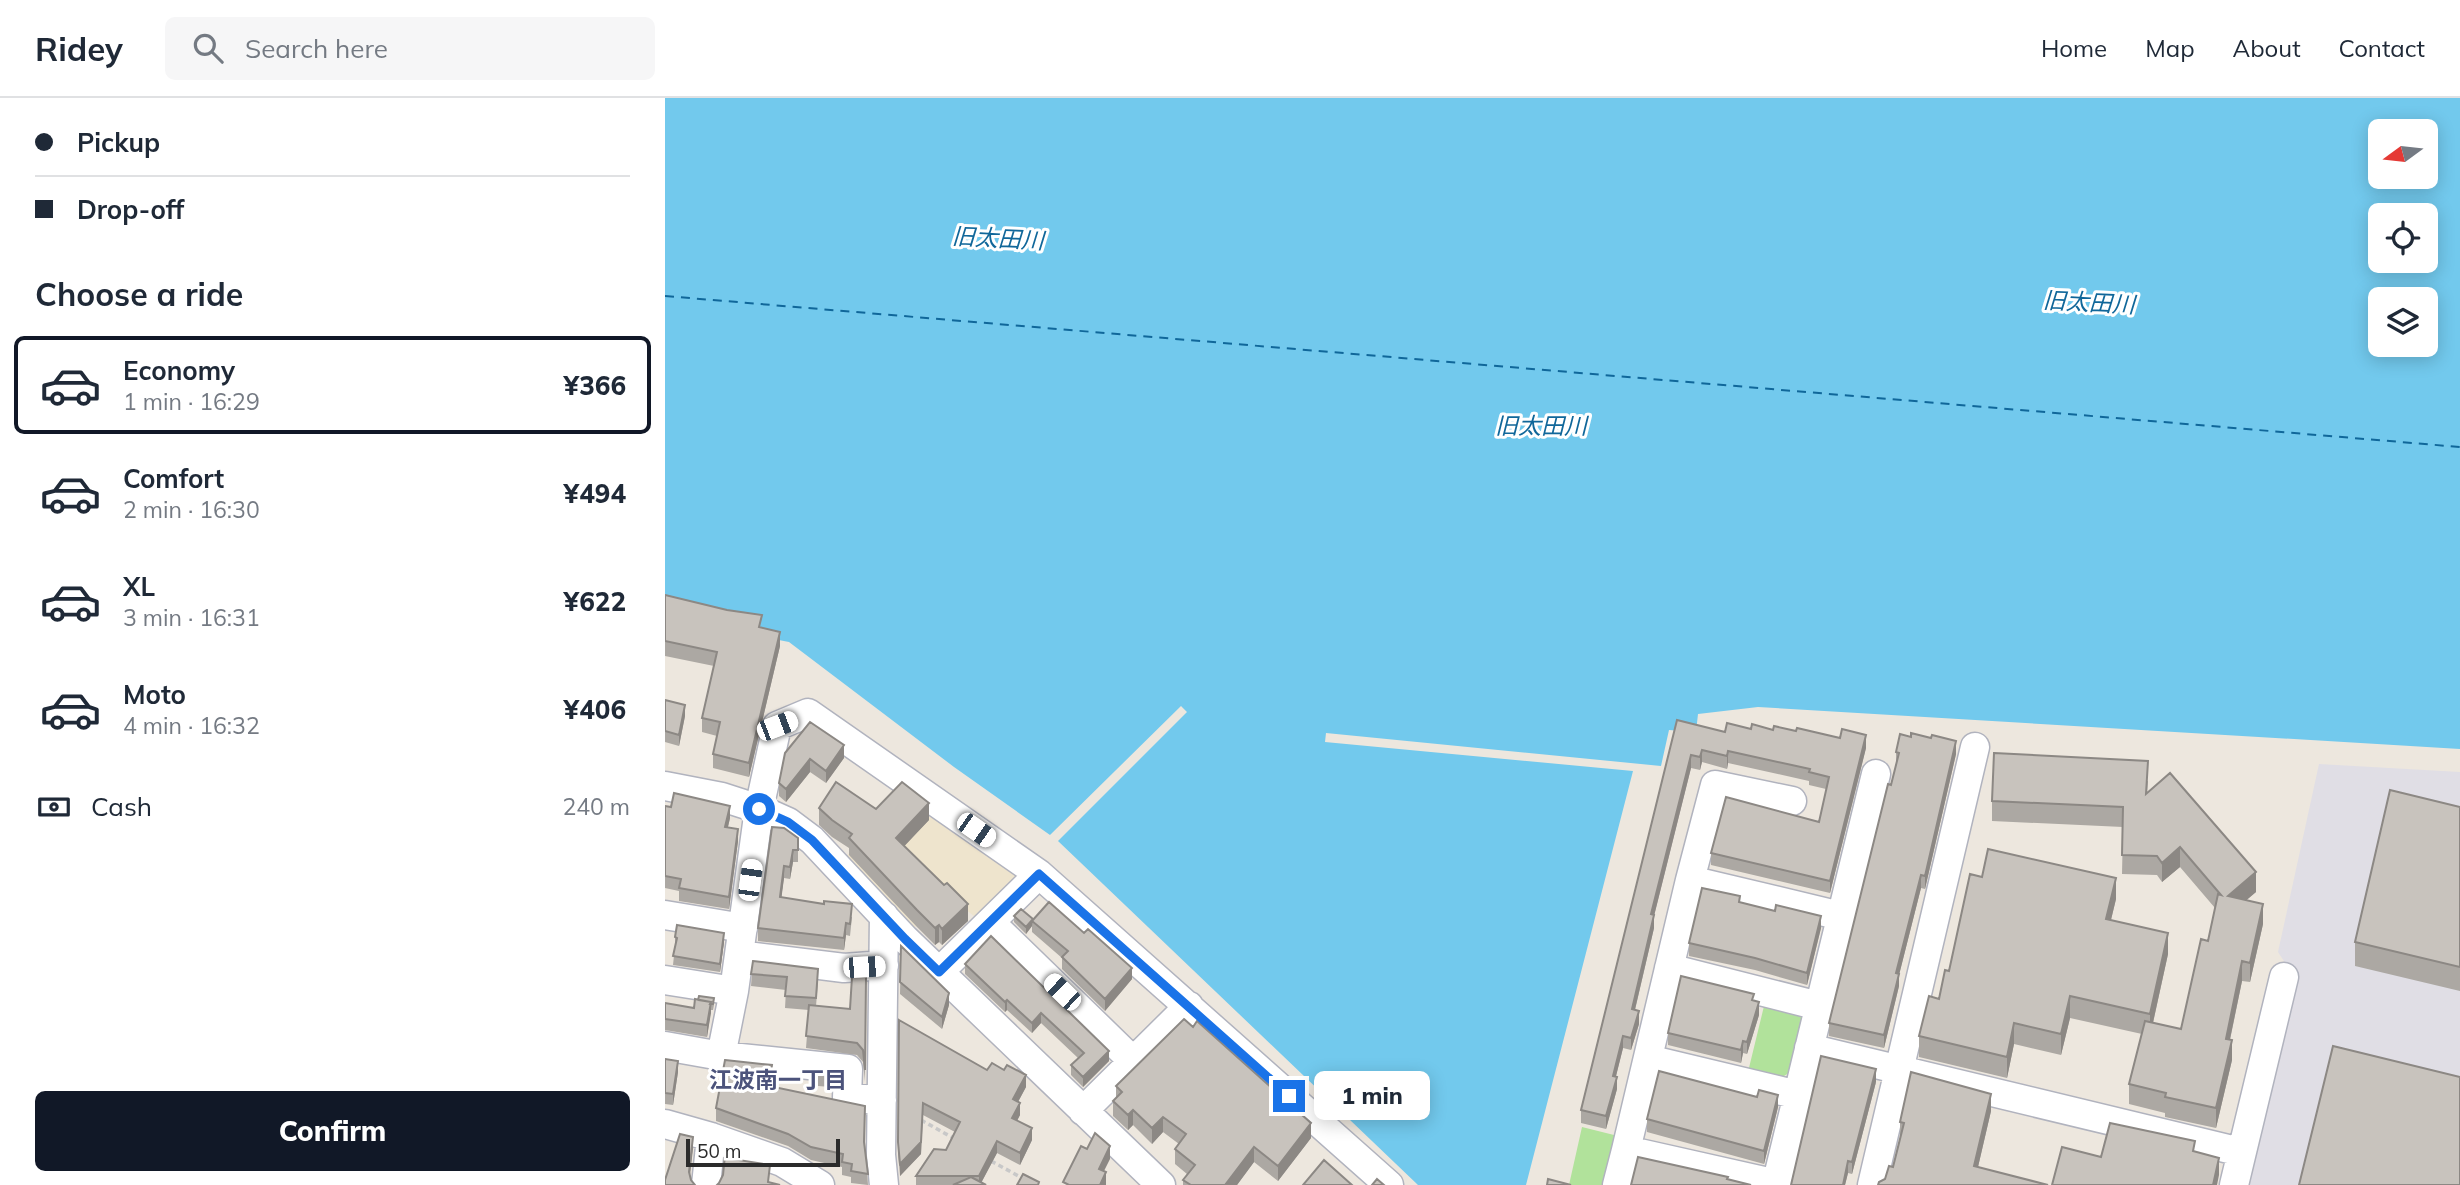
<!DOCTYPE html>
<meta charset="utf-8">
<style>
:root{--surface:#fff;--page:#f6f6f7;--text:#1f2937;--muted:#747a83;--line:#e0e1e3;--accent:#111827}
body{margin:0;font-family:Mulish,"Noto Sans JP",sans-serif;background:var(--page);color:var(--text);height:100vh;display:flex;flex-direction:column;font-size:26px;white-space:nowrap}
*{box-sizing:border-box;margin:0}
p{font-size:23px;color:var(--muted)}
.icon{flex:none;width:38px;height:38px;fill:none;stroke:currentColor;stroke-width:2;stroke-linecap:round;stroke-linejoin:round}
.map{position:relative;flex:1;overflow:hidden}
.drawer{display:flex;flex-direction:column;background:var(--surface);width:665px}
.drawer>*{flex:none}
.top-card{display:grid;align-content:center;height:154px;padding:0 35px;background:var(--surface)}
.needle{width:46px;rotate:255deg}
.fabs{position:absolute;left:1703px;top:21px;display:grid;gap:14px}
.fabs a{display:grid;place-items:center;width:70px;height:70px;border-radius:10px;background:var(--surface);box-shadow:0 4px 18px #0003;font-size:35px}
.scale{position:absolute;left:21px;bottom:18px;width:154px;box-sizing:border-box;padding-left:7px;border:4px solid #2b2b2b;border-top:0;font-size:19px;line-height:24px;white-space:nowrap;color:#2b2b2b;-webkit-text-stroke:5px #fff;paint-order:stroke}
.end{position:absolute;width:32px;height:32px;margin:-16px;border:9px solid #1a73e8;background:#fff;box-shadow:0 0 0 4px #fff}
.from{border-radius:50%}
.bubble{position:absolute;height:49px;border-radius:10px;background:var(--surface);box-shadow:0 4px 18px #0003;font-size:23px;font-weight:800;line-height:49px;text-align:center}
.car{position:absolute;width:21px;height:42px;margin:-21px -10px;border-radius:9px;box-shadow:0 0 5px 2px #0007;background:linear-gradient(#fff 24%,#345 0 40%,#fff 0 76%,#345 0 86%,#fff 0)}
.top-card b{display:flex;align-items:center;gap:24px;height:66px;font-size:26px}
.top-card b+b{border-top:2px solid var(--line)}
.top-card i{width:18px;height:18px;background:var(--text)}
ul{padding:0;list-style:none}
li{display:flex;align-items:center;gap:21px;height:98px;margin:0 14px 10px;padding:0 21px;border:4px solid transparent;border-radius:10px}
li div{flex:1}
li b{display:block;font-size:26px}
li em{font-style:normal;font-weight:800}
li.on{border-color:var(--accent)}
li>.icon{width:63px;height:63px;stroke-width:1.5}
h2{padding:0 35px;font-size:32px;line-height:84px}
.pay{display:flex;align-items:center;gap:18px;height:77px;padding:0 35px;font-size:26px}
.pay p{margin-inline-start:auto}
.cta{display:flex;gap:14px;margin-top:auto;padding:14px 35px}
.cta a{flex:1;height:80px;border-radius:10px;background:var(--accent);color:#fff;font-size:28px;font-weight:800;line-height:80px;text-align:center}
header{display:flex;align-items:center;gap:42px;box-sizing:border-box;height:98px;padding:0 35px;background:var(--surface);border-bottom:2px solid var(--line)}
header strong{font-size:33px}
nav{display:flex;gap:38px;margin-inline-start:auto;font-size:24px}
.search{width:490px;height:63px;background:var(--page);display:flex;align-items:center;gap:18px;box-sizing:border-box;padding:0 24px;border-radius:10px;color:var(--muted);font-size:26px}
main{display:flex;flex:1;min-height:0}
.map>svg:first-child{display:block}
.industrial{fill:#e0dee5}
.education{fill:#eee4cd}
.green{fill:#b1e29b}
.water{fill:#72c9ed;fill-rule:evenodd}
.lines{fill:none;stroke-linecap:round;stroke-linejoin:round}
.ferry{stroke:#10679a;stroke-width:2;stroke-dasharray:9 7;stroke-linecap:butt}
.minor-casing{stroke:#b1b3be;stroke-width:31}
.path{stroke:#c8c8c8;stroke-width:3.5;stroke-dasharray:5 3.5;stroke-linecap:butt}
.minor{stroke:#fff;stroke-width:28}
.wall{fill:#aca8a3}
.shaded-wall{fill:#8c8884}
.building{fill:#c8c3bd;stroke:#8c8884;stroke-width:2}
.route{stroke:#1a73e8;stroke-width:9}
.labels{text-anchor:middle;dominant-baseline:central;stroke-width:6;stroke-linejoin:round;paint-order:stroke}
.water-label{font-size:23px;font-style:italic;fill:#10679a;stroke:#fff}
.neighbourhood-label{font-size:23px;font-weight:bold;fill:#4c537b;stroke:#fff}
</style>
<header>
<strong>Ridey</strong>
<div class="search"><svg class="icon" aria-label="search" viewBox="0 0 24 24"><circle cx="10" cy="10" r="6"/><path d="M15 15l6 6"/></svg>Search here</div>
<nav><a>Home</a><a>Map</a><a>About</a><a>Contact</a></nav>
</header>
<main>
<section class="drawer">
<div class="top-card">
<b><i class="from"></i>Pickup</b>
<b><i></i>Drop-off</b>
</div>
<h2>Choose a ride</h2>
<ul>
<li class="on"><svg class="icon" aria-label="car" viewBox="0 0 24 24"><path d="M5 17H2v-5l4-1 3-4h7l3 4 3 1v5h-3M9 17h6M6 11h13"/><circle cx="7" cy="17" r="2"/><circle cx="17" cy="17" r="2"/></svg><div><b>Economy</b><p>1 min · 16:29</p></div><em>¥366</em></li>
<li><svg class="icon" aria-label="car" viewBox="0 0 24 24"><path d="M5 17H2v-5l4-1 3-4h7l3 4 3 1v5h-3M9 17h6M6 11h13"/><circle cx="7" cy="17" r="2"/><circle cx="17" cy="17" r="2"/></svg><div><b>Comfort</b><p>2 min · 16:30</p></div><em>¥494</em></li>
<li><svg class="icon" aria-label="car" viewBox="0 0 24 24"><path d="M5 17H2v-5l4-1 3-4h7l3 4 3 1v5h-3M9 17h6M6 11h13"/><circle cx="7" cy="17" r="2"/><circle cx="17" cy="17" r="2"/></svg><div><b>XL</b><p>3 min · 16:31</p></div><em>¥622</em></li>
<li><svg class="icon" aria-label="car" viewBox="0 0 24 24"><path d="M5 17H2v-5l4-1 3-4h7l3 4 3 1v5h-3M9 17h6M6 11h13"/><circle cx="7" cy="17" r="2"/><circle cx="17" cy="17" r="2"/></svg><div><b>Moto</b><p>4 min · 16:32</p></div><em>¥406</em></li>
</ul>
<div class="pay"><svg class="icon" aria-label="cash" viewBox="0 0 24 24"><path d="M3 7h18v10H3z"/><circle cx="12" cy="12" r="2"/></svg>Cash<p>240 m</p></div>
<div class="cta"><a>Confirm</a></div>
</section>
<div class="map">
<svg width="1795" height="1087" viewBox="0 0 1795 1087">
<rect width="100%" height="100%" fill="#ede7de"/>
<path class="industrial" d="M1654,666L1795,674V1087H1578L1628,877L1613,854Z"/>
<path class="education" d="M239,695L350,769L353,784L314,822L282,797L246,833L179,761Z"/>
<path class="green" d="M1100,904L1132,912L1141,925L1129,972L1112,982L1083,974Z
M917,1029L953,1038L941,1087H904Z"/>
<path class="water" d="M0,0H1795V651L1093,609L1033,616L1031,634L1004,632L996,668L661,635L660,644L968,673L861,1087H753L393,743L522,614L516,608L385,737L289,669L124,544L0,520ZM1715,33H1760V79H1715ZM1715,117H1760V163H1715ZM1715,201H1760V247H1715Z"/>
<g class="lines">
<path class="ferry" d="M0,198L1795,349"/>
<defs>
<path id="minor" d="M0,688L57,699L94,711L123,724L147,742L240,841L496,1087
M1025,782L1050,687L1127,703
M0,817L78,830
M325,824L468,963
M74,857L179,870L219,867
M1004,870L1154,908
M274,874L374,776
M0,882L69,893
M0,948L56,958L183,971L182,1000L217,1002
M1144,950L1576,1054
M56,958L69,893L94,711L112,628L143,615L374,776L724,1087
M983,961L1133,997
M418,1013L524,908
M0,1026L46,1039L117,1064L155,1087
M961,1052L1025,782L1176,818
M41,1087L46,1039
M219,1087L216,1057L219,818
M952,1087L961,1052L1112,1086
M1111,1087L1211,676
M1207,1087L1310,649
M1569,1087L1619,879"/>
</defs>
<use href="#minor" class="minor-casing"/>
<path class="path" d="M256,1022L290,1041
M326,1063L359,1081"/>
<use href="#minor" class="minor"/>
</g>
<path class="wall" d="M0,497L97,530L115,548L84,679L48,670V656L52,638L37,634V620L49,568L0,558Z
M0,602L20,618L14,648L0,644Z
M1012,622L1060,634L1086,631L1108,632L1201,650L1165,795L1046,767V755L1154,724L1161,691L1144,687V683L1063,665L1062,671L1037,664L1035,672L1026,670L989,818V830L970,912L974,926L966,952L958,950L951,978L952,991L941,1031L916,1025V1012Z
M1231,654L1291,656L1260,791L1256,790L1234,877V888L1219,950L1164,938V925L1231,667Z
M120,655L179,660L161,685L145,674L121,704L114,698V685Z
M1483,683L1482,696L1591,794L1581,802L1598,826L1585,884L1577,883L1565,942L1567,962L1551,1030L1500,1019V1015L1464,1006V986L1477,936L1405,920L1396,957L1349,946L1342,980L1254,959V938L1274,901L1317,779L1451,801L1446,822L1503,856L1488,925L1516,931L1543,843L1550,810L1515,769L1497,784L1492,777L1457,776L1458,729L1327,723V703Z
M0,708L65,720L63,729L73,743L64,811L14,803V793L0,790Z
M1795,709V893L1690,868V844Z
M154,710L211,711L264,722L239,748L303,823L277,847L274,844L270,847L252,829L184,757V750L167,739L154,727Z
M119,730L133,740V764H128L125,781L119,780L116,800L187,819L185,838L181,837L179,852L93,843V830Z
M1075,804L1110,813L1156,830L1142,887L1090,872L1024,858V845Z
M349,818L368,821L467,881L440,913L397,871V860L367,834V828L361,836L349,824Z
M326,838L444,963L418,989L406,977V967L413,960L376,925L367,935L342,912L340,914L300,876V866Z
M10,839L59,844L55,874L8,867L10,848Z
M236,848L284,907L277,931L235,896Z
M88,863L153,884L151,908L185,911L201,879L200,984L198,964L192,957L141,950L144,912L120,910L121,892L86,888Z
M30,901L49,907L48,912H46L42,939L0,932V905L29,910Z
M1089,903L1094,917L1082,956L1078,955L1076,965L1003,947V935Z
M234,922L322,972L361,989L353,1004L355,1017L352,1023L367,1042L355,1067L332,1055L316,1085L321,1087H251V1078L281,1052L290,1034L258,1017L256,1056L235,1078L233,1056Z
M0,961L13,974L8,1007L0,1006Z
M166,973V989L153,988V976Z
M107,980L105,988L200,1046L203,1087L186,1085V1079L177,1077V1069L146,1062L123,1048L51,1023V1010Z
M1211,984L1187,1076L1183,1075L1180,1087H1126Z
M451,988L646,1040L613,1083L589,1064L572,1087H518V1082L522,1076L510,1066V1051L514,1046L498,1034L487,1046L468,1027L463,1032L448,1018V1003L451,1000Z
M1113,1009L1099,1066L982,1034V1021Z
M1326,1013L1313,1069L1220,1081L1228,1069L1235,1042V1024Z"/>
<path class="shaded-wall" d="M115,534V548L84,679V665Z
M20,607V618L14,648V637Z
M1201,637V650L1165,795V783Z
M1291,643V656L1260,791V778Z
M179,647V660L161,685V673Z
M1037,652V664L1035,672V659Z
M1063,653V665L1062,671V658Z
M1026,657V670L989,818V830L967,924V911L986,816Z
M145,661V674L121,704V691Z
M264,705V722L231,757V740Z
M65,708V720L60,741V729Z
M73,731V743L64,811V799Z
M1515,749V769L1497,784V765Z
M128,752V764L125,781V769Z
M119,768V780L115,811V799Z
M1591,774V794L1563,818V798Z
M1256,777V790L1234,877V888L1219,950V937L1231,875Z
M1451,780V801L1441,842V821Z
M303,806V823L277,847V831Z
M1598,806V826L1585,884V865Z
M1156,818V830L1142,887V875Z
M368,821L367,828L361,836V829Z
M181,825V837L179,852V840Z
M274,827V844L270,847V830Z
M59,835V844L55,874V866Z
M1503,835V856L1485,938V916Z
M1577,863V883L1561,960V941Z
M467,870V881L440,913V901Z
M284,895V907L277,931V919Z
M1405,898V920L1396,957V936Z
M342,902V912L340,914V904Z
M46,904V915L42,939V927Z
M1094,904V917L1082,956V944Z
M974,913V926L966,952V940Z
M376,915V925L367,935V925Z
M1349,925V946L1342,980V959Z
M958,938V950L948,990V978Z
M1567,942V962L1551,1030V1010Z
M1078,943V955L1076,965V952Z
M444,953V963L418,989V979Z
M13,963V974L8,1007V996Z
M1211,971V984L1187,1076V1064Z
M361,977V989L348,1013V1001Z
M952,979V991L941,1031V1018Z
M1326,996V1013L1309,1086V1068Z
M1113,997V1009L1099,1066V1053Z
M258,1005L256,1056L235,1078V1066Z
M355,1005V1017L347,1032V1020Z
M468,1012V1027L463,1032V1017Z
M498,1019V1034L487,1046V1030Z
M646,1025V1040L613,1083V1068Z
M367,1030V1042L355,1067V1055Z
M28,1039V1051L24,1086V1074Z
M332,1043V1055L315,1087H314V1078Z
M445,1048V1061L434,1083V1071Z
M589,1049V1064L572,1087H560Z
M1554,1060V1077L1552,1087H1548Z
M1183,1063V1075L1180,1087H1178Z
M441,1074V1087H435Z"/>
<path class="building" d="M0,497L62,512L97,517L94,529L115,534L84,665L48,656L55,624L37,620L52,554L0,543Z
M0,602L20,607L14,637L0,633Z
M1012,622L1060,634L1062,625L1086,631L1087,626L1108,632L1109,628L1131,633L1132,630L1175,640L1177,631L1201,637L1165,783L1046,755L1061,699L1154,724L1164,679L1144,674L1145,671L1063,653L1062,658L1037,652L1035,659L1026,657L986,816L989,817L967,911L974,913L966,940L958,938L948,978L952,979L941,1018L916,1012Z
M145,624L179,647L161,673L145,661L121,691L114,685L120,655Z
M1246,635L1266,640L1267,637L1291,643L1260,778L1256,777L1231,875L1234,876L1219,937L1164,925L1223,686L1226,687L1234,655L1231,654L1235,636L1246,639Z
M1329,655L1483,663L1481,696L1505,675L1591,774L1563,798L1598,806L1585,865L1577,863L1561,941L1567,942L1551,1010L1500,999L1501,995L1464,986L1480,923L1516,931L1536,841L1543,843L1553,796L1556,797L1515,749L1497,765L1492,758L1457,757L1458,709L1327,703Z
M171,684L211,711L237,684L264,705L231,740L279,787L282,785L303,806L277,831L274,827L270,830L252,812L184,740L187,736L167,722L154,710Z
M1725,692L1795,709V869L1690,844Z
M9,695L65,708L60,729L73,731L64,799L14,790L16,781L0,778V708L6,709Z
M107,729L119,730L133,740V752H128L125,769L119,768L115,799L159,806V803L187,806L185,826L181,825L179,840L93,830Z
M1323,751L1451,780L1441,821L1503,835L1485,916L1405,898L1396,936L1349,925L1342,959L1254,938L1264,898L1274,901L1280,872L1284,873L1305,776L1317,779Z
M1037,790L1075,798L1074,804L1110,813L1111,807L1156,818L1142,875L1090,860L1024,845Z
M384,804L419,835L423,831L467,870L440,901L397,859L403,853L367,823Z
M356,811L368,821L361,829L349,818Z
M12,827L59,835L55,866L8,858L12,840L10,839Z
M326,838L444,953L418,979L406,967L419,955L376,915L367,925L342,902L340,904L300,866Z
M236,848L284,895L277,919L235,884Z
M88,863L153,871L151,900L120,898L122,879L86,876Z
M1016,878L1089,896L1087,902L1094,904L1082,944L1078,943L1076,952L1003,935Z
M187,879H201L200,972L198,952L192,945L141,938L144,907L185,911Z
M34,898L49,900L48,906H45L46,904L33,902Z
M30,901L46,904L42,927L0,921V905L29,910Z
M519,921L528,929L532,923L646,1025L613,1068L589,1049L560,1087H526L518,1082L530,1067L510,1051L521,1036L498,1019L487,1030L468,1012L463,1017L448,1003L457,994L451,988Z
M234,922L322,972L327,965L339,972L342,967L361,977L348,1001L355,1005L347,1020L367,1030L355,1055L332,1043L314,1078H251L269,1051L281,1052L295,1024L258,1005L256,1044L235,1066L233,1044Z
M1668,948L1795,979V1087H1634Z
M1156,958L1211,971L1187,1064L1183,1063L1178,1087H1126Z
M0,961L13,963L8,996L0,995Z
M60,962L107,967L104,988L200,1008L199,1044L203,1076L186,1073L187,1066L177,1064L178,1056L146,1049L123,1036L51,1010Z
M154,972L166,973V976H153Z
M994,973L1092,999L1094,992L1113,997L1099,1053L982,1021Z
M1246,974L1326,996L1309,1068L1383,1087H1213L1214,1084L1220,1081L1224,1068L1228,1069L1239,1025L1235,1024Z
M1445,1025L1530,1043L1528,1053L1554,1060L1548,1087H1387L1397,1049L1436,1059Z
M430,1035L445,1048L434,1071L441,1074L435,1087H404L398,1084L416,1048L422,1051Z
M15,1036L28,1039L24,1074L26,1082L30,1087H0V1082Z
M60,1057L68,1058L67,1061L105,1067L103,1084L115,1087H52L54,1085L58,1077Z
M973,1059L1063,1079L1062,1081L1086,1087H966Z
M659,1062L687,1087H638Z
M358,1076L374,1084L373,1087H352Z
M306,1079L321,1087H288Z
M712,1081L719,1087H707Z
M883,1081L906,1087H882Z"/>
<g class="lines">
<path class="route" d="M94,711L123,724L147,742L240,841L274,874L374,776L624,998"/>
</g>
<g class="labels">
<g class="water-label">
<text transform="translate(333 140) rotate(3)">旧太田川</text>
<text transform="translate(1424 204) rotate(3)">旧太田川</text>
<text x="876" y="327">旧太田川</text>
</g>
<g class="neighbourhood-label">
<text x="113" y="981">江波南一丁目</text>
</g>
</g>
</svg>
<div class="fabs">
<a><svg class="needle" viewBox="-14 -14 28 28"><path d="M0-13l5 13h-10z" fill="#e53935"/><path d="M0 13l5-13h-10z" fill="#747a83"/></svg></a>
<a><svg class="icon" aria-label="locate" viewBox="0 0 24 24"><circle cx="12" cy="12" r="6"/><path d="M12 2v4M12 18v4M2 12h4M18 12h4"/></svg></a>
<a><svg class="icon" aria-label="layers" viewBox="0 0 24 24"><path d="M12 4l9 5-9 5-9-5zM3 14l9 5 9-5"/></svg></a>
</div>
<div class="scale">50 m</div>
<i class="end from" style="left:94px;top:711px"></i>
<i class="end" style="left:624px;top:998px"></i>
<div class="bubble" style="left:649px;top:973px;width:116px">1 min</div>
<i class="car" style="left:112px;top:628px;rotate:69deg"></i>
<i class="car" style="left:311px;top:732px;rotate:125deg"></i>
<i class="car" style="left:85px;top:782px;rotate:8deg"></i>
<i class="car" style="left:199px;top:869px;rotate:87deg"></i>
<i class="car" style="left:397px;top:894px;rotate:314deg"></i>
</div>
</main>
